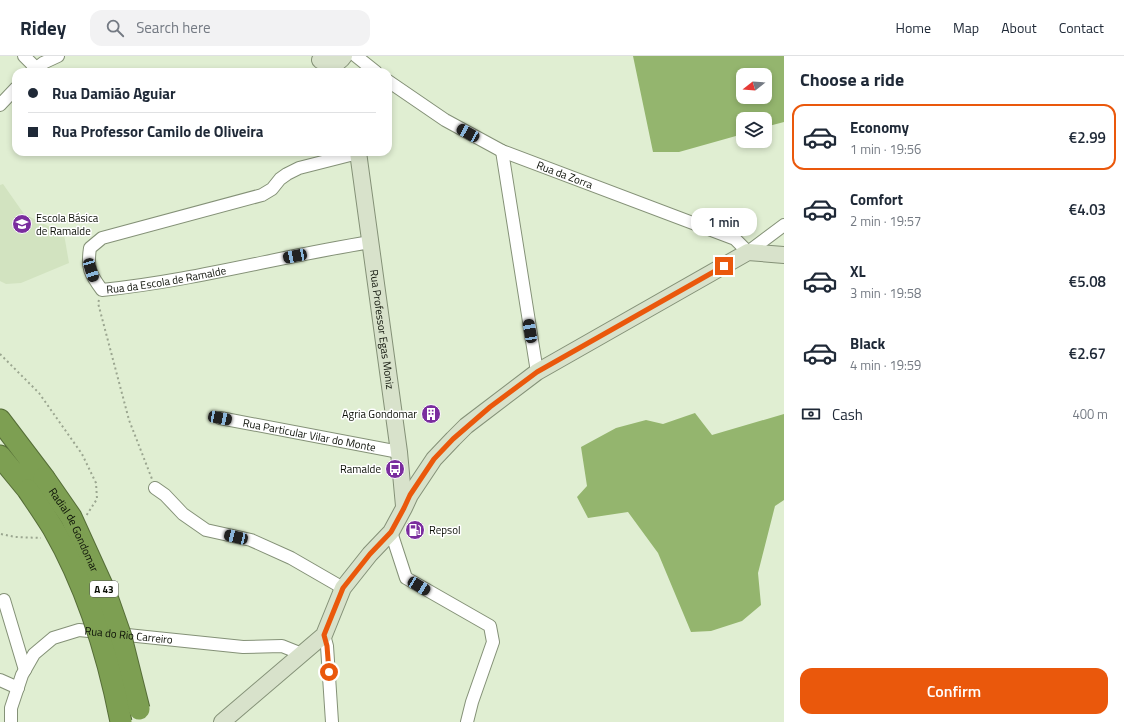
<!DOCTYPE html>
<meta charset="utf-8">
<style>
:root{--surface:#fff;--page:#f2f2f3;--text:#1f2937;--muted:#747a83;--line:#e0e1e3;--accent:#ea580c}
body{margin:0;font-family:"Titillium Web",sans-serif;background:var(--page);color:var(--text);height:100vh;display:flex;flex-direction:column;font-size:15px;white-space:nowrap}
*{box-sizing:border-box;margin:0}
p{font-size:13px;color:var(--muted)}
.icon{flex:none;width:22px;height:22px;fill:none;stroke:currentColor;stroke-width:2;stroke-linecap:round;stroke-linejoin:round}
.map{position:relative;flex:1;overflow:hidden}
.panel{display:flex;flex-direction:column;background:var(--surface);width:340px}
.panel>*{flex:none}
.banner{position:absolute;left:12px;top:12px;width:380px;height:88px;border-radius:12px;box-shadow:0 2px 6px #0003;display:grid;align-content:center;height:88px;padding:0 16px;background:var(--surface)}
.needle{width:26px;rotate:253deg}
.buttons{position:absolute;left:736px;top:12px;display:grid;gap:8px}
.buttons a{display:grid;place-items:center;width:36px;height:36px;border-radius:8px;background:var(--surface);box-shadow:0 2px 6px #0003;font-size:20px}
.end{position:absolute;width:18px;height:18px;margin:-9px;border:5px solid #ea580c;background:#fff;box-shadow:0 0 0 2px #fff}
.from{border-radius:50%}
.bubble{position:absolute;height:28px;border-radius:12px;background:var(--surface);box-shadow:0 2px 6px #0003;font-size:13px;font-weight:600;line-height:28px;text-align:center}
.car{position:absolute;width:12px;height:24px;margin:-12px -6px;border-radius:5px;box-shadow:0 0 3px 1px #0007;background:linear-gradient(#222 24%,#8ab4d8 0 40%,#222 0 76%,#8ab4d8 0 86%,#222 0)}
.banner b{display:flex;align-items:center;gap:14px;height:38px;font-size:15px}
.banner b+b{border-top:1px solid var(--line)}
.banner i{width:10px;height:10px;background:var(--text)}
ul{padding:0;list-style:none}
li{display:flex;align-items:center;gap:12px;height:66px;margin:0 8px 6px;padding:0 8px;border:2px solid transparent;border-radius:12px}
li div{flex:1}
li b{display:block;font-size:15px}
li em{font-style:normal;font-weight:600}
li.selected{border-color:var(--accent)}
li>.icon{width:36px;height:36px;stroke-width:1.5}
h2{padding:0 16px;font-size:18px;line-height:48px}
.pay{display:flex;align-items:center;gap:10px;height:44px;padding:0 16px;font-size:15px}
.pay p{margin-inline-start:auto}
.button{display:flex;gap:8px;margin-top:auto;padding:8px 16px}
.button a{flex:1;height:46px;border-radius:12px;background:var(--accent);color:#fff;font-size:16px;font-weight:600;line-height:46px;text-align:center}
header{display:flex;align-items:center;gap:24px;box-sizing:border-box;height:56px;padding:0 20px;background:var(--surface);border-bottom:1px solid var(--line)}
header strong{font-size:19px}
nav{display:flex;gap:22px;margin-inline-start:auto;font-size:14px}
.search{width:280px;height:36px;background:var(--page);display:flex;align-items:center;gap:10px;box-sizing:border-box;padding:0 14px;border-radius:12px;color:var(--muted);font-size:15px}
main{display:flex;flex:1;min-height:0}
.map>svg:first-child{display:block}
.built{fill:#d2e3c0}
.forest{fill:#94b56e;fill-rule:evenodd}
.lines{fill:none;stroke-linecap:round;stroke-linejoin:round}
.street-casing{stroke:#849177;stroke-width:14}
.secondary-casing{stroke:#849177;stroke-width:18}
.highway-casing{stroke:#556d37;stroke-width:23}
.path{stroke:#9ba690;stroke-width:2;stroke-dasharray:2 3;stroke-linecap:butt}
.street{stroke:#fff;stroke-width:12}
.secondary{stroke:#d8e2cb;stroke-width:16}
.highway{stroke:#7d9f52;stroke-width:21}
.highway-bridge-casing{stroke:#556d37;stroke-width:23;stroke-linecap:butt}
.highway-bridge{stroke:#7d9f52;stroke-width:21}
.route{stroke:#ea580c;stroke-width:5}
.labels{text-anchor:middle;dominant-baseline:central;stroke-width:3;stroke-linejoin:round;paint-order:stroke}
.shield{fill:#fff;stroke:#545751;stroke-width:1}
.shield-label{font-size:10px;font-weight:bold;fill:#0b0f06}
.street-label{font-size:11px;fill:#0b0f06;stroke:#fff}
.poi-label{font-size:11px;fill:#0b0f06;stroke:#fff;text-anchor:start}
</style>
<header>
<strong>Ridey</strong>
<div class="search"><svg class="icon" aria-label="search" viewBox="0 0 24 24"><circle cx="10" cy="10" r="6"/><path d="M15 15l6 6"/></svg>Search here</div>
<nav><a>Home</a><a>Map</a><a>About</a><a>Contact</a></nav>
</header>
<main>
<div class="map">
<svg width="784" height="666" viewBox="0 0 784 666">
<rect width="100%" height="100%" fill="#e0eed2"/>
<path class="built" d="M3,128L24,158L64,178L69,207L21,227L6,228L0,225V129Z"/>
<path class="forest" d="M633,0H784V66L765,71V63H743V78L679,96H653ZM743,19H765V41H743Z
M695,357L712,379L784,358V444L775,450L758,517L761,549L742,565L711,575L691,576L658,497L628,456L588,462L577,441L587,430L581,391L616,372L646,364L663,368Z"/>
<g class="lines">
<defs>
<g id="street">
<path d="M24,0L36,12"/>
<path d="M356,0L376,16"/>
<path d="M31,16L43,7L58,0"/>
<path id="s1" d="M388,25L445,64L502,95L735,183L748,196L784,169"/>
<path d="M0,49L16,32"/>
<path d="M502,95L537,316"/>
<path id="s2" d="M358,97L299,112L287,118L280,123L272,133L262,139L102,182L90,192C87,212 90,218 102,234C193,225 281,200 371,186"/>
<path id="s3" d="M220,362L399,396"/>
<path d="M155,432L165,439L183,458L206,474L251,484L291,502L343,532"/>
<path d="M391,476L406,522L490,570L493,586L472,646L467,666"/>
<path d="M4,544L25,614"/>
<path d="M324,579L327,590L332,666"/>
<path d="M0,624L18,632"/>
<path id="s4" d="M11,666V652L22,619L34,598L53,582L79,574L243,591L282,590L302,598"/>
</g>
<g id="secondary">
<path d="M320,4C329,10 338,9 344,0"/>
<path id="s5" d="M358,96L399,396L404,450"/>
<path d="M222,666L324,579L343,532L370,498L391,476L404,452L410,439L434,403L453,383L466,370L537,316L748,196L784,199"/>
</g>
<path id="highway" d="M0,364L44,422
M0,400L28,434"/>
</defs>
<use href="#street" class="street-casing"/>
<use href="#secondary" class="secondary-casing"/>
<use href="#highway" class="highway-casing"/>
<path class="path" d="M99,244L98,247L129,364L152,423
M0,298L39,337L82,398L96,427L97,443L86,460
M1,478L15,481L41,482"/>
<use href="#street" class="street"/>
<use href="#secondary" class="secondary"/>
<use href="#highway" class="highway"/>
<defs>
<g id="highway-bridge">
<path id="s6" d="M44,422L71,461L106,538L121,581L139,653"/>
<path d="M28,434C36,446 45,459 53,472C87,531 108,599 121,666"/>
</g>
</defs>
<use href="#highway-bridge" class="highway-bridge-casing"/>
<use href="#highway-bridge" class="highway-bridge"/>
</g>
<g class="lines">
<path class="route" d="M329,616L327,590L324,579L343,532L370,498L391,476L404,452L410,439L434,403L453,383L490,351L537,316L724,210"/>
</g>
<defs>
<symbol id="school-disc" viewBox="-11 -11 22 22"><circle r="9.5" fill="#7a2d9e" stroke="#fff"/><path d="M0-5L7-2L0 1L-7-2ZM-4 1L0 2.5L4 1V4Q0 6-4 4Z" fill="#fff"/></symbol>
<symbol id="building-disc" viewBox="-11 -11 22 22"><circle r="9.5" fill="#7a2d9e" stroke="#fff"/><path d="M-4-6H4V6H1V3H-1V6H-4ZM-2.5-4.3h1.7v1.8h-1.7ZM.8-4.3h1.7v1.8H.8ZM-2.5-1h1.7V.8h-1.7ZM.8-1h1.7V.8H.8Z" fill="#fff"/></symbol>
<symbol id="bus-disc" viewBox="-11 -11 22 22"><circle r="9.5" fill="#7a2d9e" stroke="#fff"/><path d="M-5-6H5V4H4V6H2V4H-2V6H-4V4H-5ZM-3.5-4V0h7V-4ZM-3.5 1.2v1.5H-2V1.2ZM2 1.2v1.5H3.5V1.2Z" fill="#fff"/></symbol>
<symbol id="fuel-disc" viewBox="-11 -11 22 22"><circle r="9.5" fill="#7a2d9e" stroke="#fff"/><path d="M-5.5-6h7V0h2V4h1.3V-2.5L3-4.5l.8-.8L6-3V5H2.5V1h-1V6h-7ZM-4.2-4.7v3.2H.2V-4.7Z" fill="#fff"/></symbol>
</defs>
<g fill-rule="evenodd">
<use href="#school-disc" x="11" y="157" width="22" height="22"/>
<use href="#building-disc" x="420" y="347" width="22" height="22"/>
<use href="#bus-disc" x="384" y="402" width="22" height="22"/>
<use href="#fuel-disc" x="404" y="463" width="22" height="22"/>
</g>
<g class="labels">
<rect class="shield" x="90" y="525" width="28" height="16" rx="3"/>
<g class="shield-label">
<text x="104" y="533">A 43</text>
</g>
<g class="street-label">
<text stroke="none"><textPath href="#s1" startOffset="201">Rua da Zorra</textPath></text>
<text stroke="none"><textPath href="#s2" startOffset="399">Rua da Escola de Ramalde</textPath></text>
<text stroke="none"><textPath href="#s5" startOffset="179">Rua Professor Egas Moniz</textPath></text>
<text stroke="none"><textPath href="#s3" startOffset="91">Rua Particular Vilar do Monte</textPath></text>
<text stroke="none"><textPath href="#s6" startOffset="60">Radial de Gondomar</textPath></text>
<text stroke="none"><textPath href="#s4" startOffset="175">Rua do Rio Carreiro</textPath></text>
</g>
<g class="poi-label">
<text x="36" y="162">Escola Básica<tspan x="36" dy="13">de Ramalde</tspan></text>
<text x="417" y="358" text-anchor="end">Agria Gondomar</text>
<text x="381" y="413" text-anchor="end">Ramalde</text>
<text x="429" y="474">Repsol</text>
</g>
</g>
</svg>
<div class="buttons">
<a><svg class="needle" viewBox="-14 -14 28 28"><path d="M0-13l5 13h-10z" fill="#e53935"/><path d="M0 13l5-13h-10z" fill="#747a83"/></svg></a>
<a><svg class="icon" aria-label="layers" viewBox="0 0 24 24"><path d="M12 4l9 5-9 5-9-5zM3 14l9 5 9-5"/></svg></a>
</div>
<i class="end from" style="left:329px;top:616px"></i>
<i class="end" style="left:724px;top:210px"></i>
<div class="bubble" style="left:691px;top:152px;width:66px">1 min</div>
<i class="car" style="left:468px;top:77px;rotate:299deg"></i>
<i class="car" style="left:295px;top:200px;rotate:259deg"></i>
<i class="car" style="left:91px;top:214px;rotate:163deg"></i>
<i class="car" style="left:530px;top:275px;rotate:350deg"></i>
<i class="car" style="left:220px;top:362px;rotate:101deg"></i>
<i class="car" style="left:236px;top:481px;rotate:283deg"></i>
<i class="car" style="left:419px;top:530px;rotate:121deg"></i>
<div class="banner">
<b><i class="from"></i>Rua Damião Aguiar</b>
<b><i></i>Rua Professor Camilo de Oliveira</b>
</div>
</div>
<section class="panel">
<h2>Choose a ride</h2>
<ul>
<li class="selected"><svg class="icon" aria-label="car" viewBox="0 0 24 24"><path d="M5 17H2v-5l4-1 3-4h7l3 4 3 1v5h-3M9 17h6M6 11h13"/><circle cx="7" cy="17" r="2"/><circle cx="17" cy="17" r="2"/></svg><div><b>Economy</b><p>1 min · 19:56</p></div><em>€2.99</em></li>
<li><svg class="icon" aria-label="car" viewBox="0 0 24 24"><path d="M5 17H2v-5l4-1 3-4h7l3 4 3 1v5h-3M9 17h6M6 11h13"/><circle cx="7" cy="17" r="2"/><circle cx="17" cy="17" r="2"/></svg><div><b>Comfort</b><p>2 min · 19:57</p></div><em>€4.03</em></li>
<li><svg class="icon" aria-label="car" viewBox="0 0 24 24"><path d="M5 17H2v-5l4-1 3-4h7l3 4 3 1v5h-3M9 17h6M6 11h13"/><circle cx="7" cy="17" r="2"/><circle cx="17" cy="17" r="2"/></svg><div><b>XL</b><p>3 min · 19:58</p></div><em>€5.08</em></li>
<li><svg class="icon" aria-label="car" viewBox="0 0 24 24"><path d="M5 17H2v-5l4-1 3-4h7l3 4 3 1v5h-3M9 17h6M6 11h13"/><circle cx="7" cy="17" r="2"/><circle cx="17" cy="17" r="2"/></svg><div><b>Black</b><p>4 min · 19:59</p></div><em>€2.67</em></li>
</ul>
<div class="pay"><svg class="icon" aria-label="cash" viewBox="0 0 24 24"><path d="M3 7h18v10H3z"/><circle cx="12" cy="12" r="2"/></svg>Cash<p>400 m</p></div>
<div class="button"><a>Confirm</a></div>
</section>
</main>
